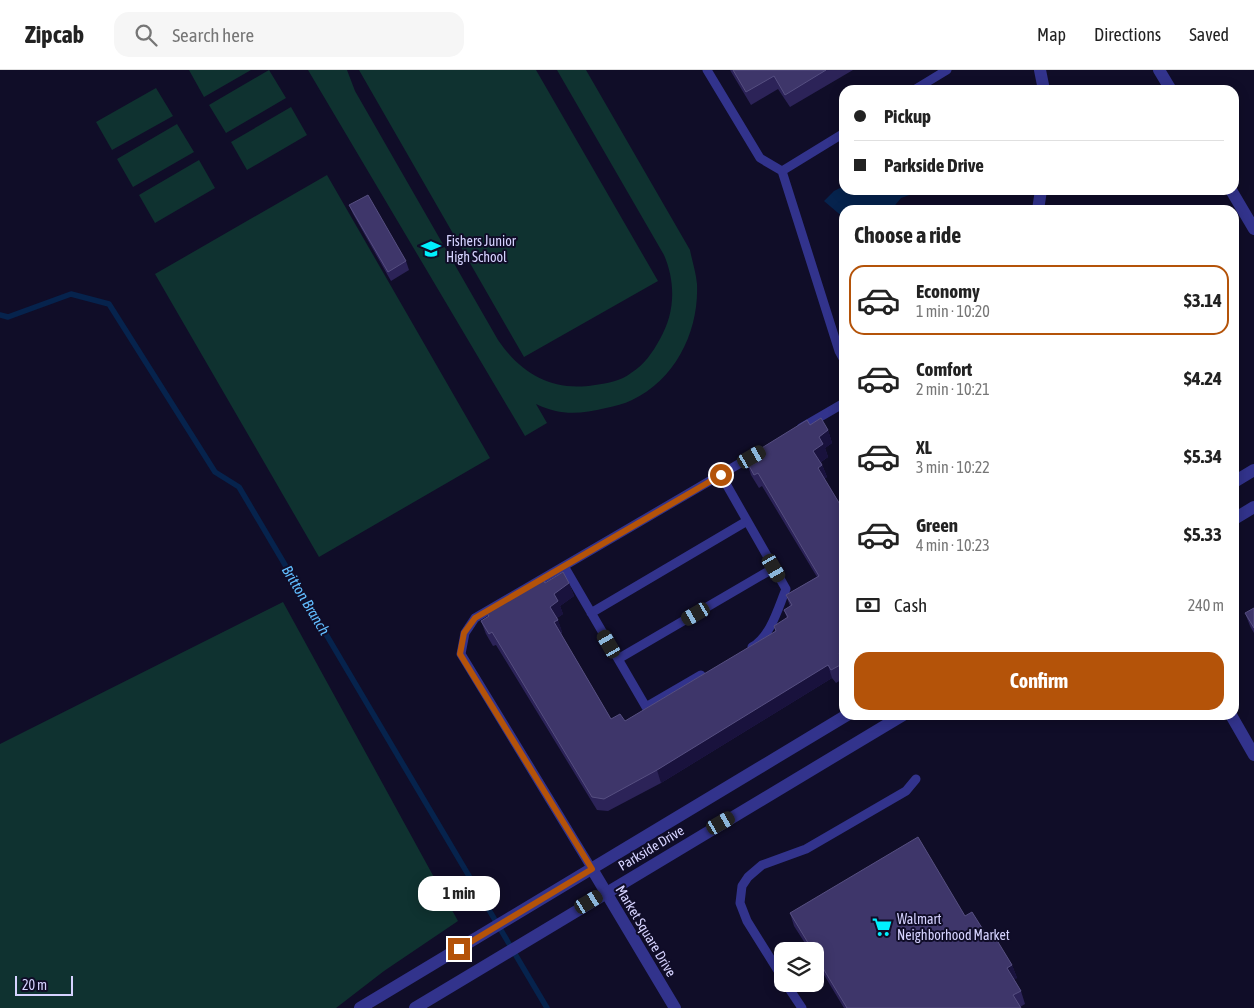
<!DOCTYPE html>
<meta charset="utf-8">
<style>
:root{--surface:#fff;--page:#f6f6f6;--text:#222;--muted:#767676;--line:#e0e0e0;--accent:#b45309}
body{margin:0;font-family:"Asap Condensed",sans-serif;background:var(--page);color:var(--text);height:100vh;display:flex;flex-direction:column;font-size:19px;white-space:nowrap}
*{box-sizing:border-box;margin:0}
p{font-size:16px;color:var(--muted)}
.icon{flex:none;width:28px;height:28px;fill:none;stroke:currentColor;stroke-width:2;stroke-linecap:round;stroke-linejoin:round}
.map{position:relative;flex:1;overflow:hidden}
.side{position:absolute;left:839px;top:135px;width:400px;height:515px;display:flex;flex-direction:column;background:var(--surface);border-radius:15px;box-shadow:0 2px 12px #0003}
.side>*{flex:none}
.guide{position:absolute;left:839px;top:15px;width:400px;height:110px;border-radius:15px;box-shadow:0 2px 12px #0003;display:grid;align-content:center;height:110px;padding:0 15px;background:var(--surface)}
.tools{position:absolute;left:774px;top:872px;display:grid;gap:10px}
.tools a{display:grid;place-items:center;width:50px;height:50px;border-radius:10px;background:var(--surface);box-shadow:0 2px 12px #0003;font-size:25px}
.scale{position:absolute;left:15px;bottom:12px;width:58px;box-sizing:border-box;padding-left:5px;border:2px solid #d6d3ff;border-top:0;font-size:14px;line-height:18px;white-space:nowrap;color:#d6d3ff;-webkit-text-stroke:4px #100d28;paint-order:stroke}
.end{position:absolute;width:22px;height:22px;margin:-11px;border:6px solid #b45309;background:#fff;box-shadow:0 0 0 2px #fff}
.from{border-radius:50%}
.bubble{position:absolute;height:35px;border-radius:15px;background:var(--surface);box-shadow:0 2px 12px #0003;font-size:16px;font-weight:700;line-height:35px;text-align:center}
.car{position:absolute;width:15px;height:30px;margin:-15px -8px;border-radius:6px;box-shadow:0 0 4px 1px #0007;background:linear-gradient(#222 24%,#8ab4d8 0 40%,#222 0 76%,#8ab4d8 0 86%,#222 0)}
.guide b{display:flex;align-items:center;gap:18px;height:48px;font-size:19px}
.guide b+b{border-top:1px solid var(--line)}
.guide i{width:12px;height:12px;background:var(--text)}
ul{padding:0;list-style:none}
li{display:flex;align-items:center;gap:15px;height:70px;margin:0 10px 8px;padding:0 5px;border:2px solid transparent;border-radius:15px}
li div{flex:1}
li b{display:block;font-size:19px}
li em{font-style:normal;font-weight:700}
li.selected{border-color:var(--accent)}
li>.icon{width:45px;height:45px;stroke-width:1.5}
h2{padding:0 15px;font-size:22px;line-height:60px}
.pay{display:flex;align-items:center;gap:12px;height:55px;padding:0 15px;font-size:19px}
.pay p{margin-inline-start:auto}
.cta{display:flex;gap:10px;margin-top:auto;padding:10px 15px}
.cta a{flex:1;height:58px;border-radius:15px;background:var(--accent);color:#fff;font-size:20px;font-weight:700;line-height:58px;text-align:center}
header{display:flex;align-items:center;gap:30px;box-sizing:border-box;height:70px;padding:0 25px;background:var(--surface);border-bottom:1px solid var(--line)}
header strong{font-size:24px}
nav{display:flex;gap:28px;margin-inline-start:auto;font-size:18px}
.search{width:350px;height:45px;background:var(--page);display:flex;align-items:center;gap:12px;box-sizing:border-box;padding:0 18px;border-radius:15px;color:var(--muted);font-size:19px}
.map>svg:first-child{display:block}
.green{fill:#0f3230}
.water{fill:#06234d}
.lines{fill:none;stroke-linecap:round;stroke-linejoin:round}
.stream{stroke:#06234d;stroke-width:5.5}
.service{stroke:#32338c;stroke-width:9}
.minor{stroke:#32338c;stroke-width:12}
.tertiary{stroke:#32338c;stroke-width:12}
.wall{fill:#2c2358}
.shaded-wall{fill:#19123d}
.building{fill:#3e366a;stroke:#564f81}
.route{stroke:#b45309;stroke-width:6}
.labels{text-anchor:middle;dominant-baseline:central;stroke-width:4;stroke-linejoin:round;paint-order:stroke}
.poi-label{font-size:14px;fill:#d6d3ff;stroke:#100d28;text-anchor:start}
.street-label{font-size:14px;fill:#d6d3ff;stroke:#100d28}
.water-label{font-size:15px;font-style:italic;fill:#61bdff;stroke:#100d28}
</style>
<header>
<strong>Zipcab</strong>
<div class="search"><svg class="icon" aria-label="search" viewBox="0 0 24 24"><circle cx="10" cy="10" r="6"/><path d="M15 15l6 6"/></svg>Search here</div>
<nav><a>Map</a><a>Directions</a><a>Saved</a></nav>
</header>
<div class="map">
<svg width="1254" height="938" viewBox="0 0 1254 938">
<rect width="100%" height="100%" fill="#100d28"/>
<path class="green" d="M189,0H251L204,27Z
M269,0L286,28L226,63L209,35Z
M308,0H347L355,21L498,270C522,305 553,322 595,315C608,313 621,311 631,303C644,295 653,282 660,269C675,243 676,213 664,185L557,0H586L690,180C692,191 696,202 697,214C699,261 676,309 632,330C624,334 615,336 606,338C580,344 561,346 536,334L547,353L525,366Z
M359,0H536L658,211L524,287Z
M156,18L173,46L112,80L96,52Z
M291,37L307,65L247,100L231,72Z
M177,54L194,82L133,117L117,89Z
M199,90L215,118L155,153L139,125Z
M327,105L490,388L319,487L155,204Z
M283,532L458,851L384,901L336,938H0V674Z"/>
<path class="water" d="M844,116V120H923L901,128L891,140H844V148L824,131L834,121Z"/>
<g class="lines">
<path class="stream" d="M0,245L8,247L71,224L109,234L215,402L239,417L547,938"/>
<path class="service" d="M707,0L760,88L782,101
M914,20L947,0
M844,63L782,101L839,281L844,290
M801,358L844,333
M721,405L786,519C778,538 771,566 752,577
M564,496L646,637L701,605
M591,543L747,451
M618,589L774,498
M592,799L461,584L465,563L475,548L761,381
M782,907L747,851L740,833L742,816L748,807L762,795L806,779L906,721L916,709
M786,914L802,938"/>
<path class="minor" d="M1040,0L1044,20
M1038,140L1041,120
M1231,645L1254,685
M592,799L675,938"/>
<path class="tertiary" d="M1159,0L1171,20
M1231,120L1254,159
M1234,412L1254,400
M1234,449L1254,437
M360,938L847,645
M415,938L903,645"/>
</g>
<path class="wall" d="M730,0H853L790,37L778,19L751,35Z
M349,135L406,191L409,200L391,211L353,144Z
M810,355L828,360L832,373L825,378L828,387L821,392L827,407L824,409L844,441V608L836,613L832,608L661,713L608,741L597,740L496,575L493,576L486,564L481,551L488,547L486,542L545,513H569L574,526L560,536L563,544L557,548L562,562L561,564L611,649L625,651L776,561L774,556L787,548L784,540L790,536L786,525L817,507L762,416L759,418L751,405L747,392L754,388L752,384Z
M1254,538V563L1250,556L1245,543Z
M790,843L965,846L987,866L1012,895L1017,908L1014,909L1021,921L1025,934L1020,937L1021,938H844L815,890V881H810L794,856Z"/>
<path class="shaded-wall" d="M828,360L832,373L825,378L828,387L818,394L813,381L819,367Z
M822,395L827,407L822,410L818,398Z
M569,513L574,526L560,536L563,544L555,549L550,537L554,524Z
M558,550L562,562L558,565L554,552Z
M844,579V593L839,583Z
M828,595L832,608L661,713L657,700Z
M1012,895L1017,908L1012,911L1007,898Z"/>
<path class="building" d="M733,0H826L785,25L774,6L746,22Z
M368,125L406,191L388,202L349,135Z
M821,348L828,360L819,367L823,374L813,381L822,395L818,398L844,441V579L839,583L844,591V593L831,600L828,595L657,700L604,729L592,727L492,562L489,564L481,551L489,546L486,542L542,508L545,513L563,502L569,513L554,524L558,531L550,537L558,550L554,552L611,649L620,644L625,651L776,561L774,556L788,547L784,540L792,535L786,525L819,506L758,403L754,405L747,392L754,388L752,384L807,350L810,355Z
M1254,538V558L1245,543Z
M918,767L965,846L972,842L987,866L992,862L1012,895L1007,898L1021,921L1013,925L1021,938H846H847L815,885V881H813L790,843Z"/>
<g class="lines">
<path class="route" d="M459,879L592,799L460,584L464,563L475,548L721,405"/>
</g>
<defs>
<symbol id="school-bare" viewBox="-9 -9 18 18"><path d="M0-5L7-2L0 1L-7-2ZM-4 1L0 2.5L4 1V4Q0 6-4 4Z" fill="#00f0fe" stroke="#100d28" stroke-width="2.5" paint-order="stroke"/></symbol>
<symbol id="supermarket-bare" viewBox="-9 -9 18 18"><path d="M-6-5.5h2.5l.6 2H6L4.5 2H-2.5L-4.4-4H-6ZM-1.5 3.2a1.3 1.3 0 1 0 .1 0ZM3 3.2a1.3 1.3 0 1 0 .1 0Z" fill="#00f0fe" stroke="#100d28" stroke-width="2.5" paint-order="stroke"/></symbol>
</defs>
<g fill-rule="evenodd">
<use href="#school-bare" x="417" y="165" width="28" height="28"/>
<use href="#supermarket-bare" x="868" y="843" width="28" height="28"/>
</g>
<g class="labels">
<g class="poi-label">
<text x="446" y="171">Fishers Junior<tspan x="446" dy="16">High School</tspan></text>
<text x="897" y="849">Walmart<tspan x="897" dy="16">Neighborhood Market</tspan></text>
</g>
<g class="street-label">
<text transform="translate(651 778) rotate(-31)">Parkside Drive</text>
<text transform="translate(646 861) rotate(59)">Market Square Drive</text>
</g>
<g class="water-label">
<text transform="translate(306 530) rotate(59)">Britton Branch</text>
</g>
</g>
</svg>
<div class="tools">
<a><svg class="icon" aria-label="layers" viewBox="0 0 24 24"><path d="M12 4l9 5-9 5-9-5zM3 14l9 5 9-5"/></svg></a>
</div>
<div class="scale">20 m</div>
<i class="end from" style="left:721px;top:405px"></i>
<i class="end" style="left:459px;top:879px"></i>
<div class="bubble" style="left:418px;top:806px;width:82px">1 min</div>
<i class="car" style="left:752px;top:387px;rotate:60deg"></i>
<i class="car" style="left:774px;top:498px;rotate:150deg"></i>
<i class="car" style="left:696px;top:544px;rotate:240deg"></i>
<i class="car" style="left:609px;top:574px;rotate:330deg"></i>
<i class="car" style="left:721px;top:753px;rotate:60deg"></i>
<i class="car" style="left:589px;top:832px;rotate:59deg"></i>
<div class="guide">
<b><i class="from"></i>Pickup</b>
<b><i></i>Parkside Drive</b>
</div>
<section class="side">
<h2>Choose a ride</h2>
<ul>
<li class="selected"><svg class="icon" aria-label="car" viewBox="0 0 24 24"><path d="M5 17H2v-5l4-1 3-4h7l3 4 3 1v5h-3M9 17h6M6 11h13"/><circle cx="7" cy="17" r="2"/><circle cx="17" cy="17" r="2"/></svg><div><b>Economy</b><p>1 min · 10:20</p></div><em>$3.14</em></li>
<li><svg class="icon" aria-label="car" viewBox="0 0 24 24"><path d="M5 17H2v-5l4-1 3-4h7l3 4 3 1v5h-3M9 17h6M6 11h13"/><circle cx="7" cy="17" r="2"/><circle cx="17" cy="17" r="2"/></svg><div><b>Comfort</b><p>2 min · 10:21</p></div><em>$4.24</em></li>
<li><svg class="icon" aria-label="car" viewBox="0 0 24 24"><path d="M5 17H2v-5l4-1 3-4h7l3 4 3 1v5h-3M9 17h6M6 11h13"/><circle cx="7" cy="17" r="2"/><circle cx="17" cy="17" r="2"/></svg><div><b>XL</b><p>3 min · 10:22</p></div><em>$5.34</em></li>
<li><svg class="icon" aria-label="car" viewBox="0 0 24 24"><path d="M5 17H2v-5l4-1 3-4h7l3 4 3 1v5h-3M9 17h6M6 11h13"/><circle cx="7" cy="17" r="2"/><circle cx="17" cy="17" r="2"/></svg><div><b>Green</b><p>4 min · 10:23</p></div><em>$5.33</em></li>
</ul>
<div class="pay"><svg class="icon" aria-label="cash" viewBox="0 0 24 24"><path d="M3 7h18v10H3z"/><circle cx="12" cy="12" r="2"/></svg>Cash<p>240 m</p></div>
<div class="cta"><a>Confirm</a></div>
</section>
</div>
